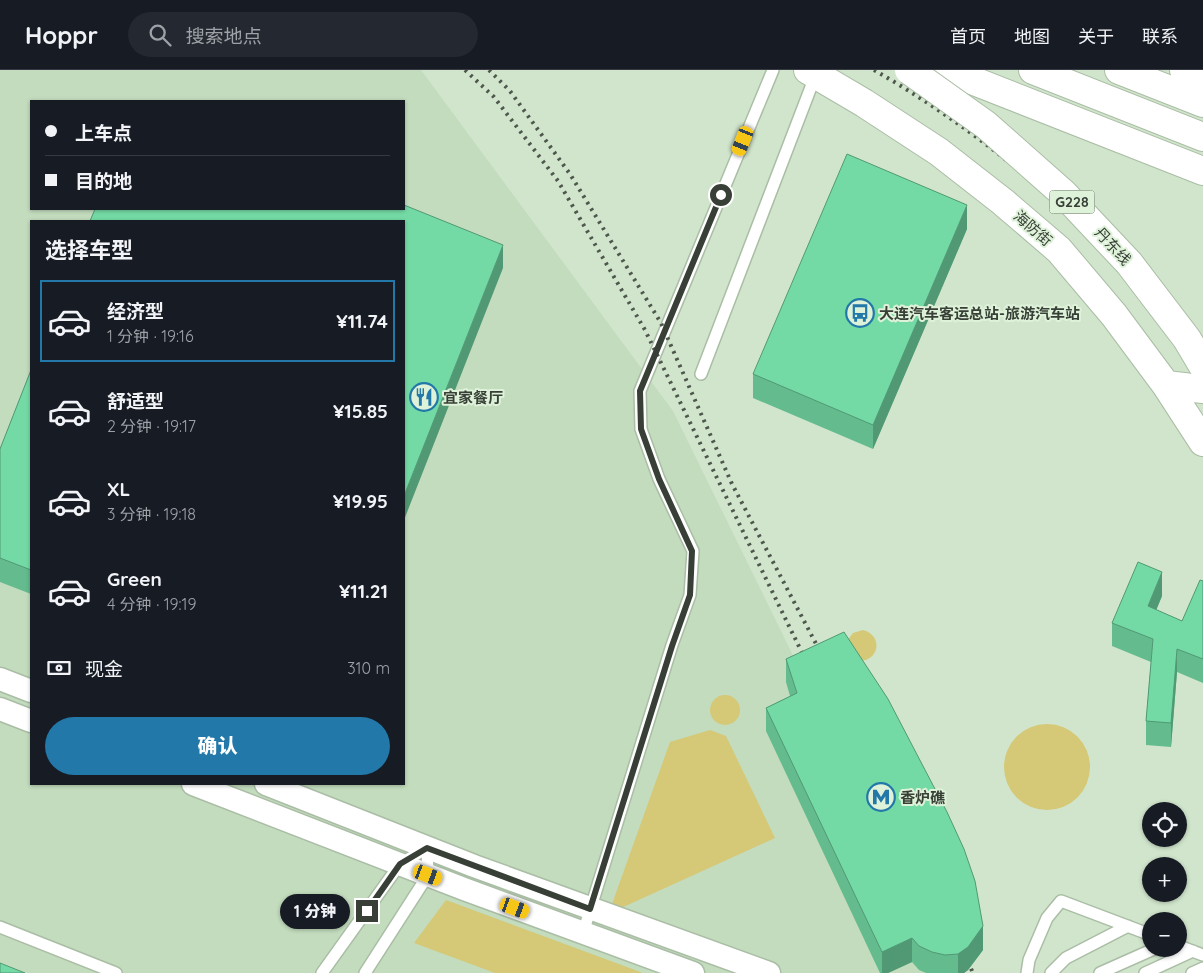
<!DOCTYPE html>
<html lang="zh">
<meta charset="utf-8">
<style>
:root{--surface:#171b24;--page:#242831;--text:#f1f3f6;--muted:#9ea1a6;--line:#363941;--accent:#2278a8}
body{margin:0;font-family:Quicksand,"Noto Sans SC",sans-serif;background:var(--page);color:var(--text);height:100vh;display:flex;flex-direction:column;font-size:19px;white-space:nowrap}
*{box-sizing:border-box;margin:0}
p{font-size:16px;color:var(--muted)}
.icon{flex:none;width:28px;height:28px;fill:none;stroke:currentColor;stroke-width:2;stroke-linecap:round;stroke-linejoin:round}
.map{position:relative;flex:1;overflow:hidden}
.side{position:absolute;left:30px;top:150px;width:375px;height:565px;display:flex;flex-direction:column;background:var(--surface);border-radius:0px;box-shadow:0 1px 4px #0004}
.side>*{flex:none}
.hud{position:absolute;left:30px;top:30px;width:375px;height:110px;border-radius:0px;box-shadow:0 1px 4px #0004;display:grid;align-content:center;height:110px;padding:0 15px;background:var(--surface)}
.tools{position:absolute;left:1142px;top:732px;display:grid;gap:10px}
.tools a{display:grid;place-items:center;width:45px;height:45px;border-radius:50%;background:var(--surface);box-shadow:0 1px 4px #0004;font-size:25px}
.end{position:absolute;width:22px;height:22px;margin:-11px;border:6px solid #373f36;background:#fff;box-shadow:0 0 0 2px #fff}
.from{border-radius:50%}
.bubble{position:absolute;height:35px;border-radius:18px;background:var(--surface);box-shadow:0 1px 4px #0004;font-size:16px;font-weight:800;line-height:35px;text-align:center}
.car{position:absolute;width:15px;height:30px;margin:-15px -8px;border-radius:6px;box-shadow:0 0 4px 1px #0007;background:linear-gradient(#f5c518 24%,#345 0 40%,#f5c518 0 76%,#345 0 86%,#f5c518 0)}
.hud b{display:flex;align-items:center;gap:18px;height:48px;font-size:19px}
.hud b+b{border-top:1px solid var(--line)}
.hud i{width:12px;height:12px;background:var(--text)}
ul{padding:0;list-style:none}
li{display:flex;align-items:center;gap:15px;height:82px;margin:0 10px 8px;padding:0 5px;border:2px solid transparent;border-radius:0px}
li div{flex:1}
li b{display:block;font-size:19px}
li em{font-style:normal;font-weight:800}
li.on{border-color:var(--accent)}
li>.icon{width:45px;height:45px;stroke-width:1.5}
h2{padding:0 15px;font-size:22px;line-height:60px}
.pay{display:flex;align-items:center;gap:12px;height:55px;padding:0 15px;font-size:19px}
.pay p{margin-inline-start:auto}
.cta{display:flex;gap:10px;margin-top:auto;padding:10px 15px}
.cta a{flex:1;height:58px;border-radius:30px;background:var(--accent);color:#fff;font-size:20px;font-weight:800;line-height:58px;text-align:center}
header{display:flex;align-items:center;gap:30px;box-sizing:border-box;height:70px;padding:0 25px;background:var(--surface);border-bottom:1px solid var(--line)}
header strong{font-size:24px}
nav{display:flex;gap:28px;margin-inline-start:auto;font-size:18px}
.search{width:350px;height:45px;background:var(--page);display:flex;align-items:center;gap:12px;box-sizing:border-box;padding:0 18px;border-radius:28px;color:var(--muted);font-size:19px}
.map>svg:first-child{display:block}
.built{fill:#c3dcbd;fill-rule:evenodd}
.green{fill:#d5c876}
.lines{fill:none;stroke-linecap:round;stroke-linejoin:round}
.lane-casing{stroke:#aabda5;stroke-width:14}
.street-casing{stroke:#aabda5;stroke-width:25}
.secondary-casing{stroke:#aabda5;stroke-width:30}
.highway-casing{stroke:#aabda5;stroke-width:30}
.lane{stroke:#fff;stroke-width:11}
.street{stroke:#fff;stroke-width:22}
.secondary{stroke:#fff;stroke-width:28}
.highway{stroke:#fff;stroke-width:28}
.rail{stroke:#4d574c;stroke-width:4;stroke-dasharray:2.5 5;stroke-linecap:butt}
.highway-bridge-casing{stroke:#aabda5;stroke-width:30;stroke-linecap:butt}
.highway-bridge{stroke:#fff;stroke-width:28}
.wall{fill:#64bb8e}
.shaded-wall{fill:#519974}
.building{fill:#74daa5;stroke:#519974}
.route{stroke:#373f36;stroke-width:6}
.labels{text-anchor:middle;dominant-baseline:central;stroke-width:4;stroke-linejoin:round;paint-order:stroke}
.shield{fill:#def2d9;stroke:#697567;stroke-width:1}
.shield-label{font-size:14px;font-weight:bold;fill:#373f36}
.street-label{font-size:15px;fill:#373f36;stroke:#def2d9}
.poi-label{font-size:15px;font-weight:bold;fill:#373f36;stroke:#def2d9;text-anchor:start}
</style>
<header>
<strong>Hoppr</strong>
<div class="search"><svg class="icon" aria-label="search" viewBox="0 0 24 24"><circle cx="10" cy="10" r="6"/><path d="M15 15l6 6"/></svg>搜索地点</div>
<nav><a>首页</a><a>地图</a><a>关于</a><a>联系</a></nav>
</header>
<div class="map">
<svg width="1203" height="903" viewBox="0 0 1203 903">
<rect width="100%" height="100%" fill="#d1e5cc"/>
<path class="built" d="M0,0H421L673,341L949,903H0ZM31,31H404V139H31ZM31,151H404V714H31Z"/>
<path class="green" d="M863,560C883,565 880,591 859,591L847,571L853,563Z
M710 640a15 15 0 1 1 30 0a15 15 0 1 1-30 0Z
M1004 697a43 43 0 1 1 86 0a43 43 0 1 1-86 0Z
M710,660L726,666L775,768L621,838L612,834L670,672Z
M446,830L643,903H495L414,873Z"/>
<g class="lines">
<defs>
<path id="lane" d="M701,304L816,4
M0,857L116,903
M583,863L672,575L690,525L693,481L659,409L641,359L640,321L773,0
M1179,876L1203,885
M322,903L400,794L427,778L428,805L365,903
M1027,903L1029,890L1047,848L1061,831L1151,865
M1051,903L1066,888L1128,856
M1100,903L1154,879
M1145,903L1193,881
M1192,903L1203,898"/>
<path id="street" d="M0,609L31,621
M0,639L31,651
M193,714L464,819L693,903
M266,714L474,796L769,903"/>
<path id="secondary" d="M808,0L864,33L939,82L1003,132L1059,180L1114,245L1166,315L1203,372
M1166,315L1203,319"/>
<path id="highway" d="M946,0L1203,101
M1033,0L1203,67
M1119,0L1203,33
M1184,0L1203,7"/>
</defs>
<use href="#lane" class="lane-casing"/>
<use href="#street" class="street-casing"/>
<use href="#secondary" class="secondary-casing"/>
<use href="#highway" class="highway-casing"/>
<use href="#lane" class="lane"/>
<use href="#street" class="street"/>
<use href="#secondary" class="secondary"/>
<use href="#highway" class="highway"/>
<path class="rail" d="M465,0L494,27L558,111L645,260L807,593
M489,0L510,21L570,104L661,253L732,414L823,587
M874,0C970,55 1069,134 1141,218C1162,243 1183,269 1203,295
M965,885L973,903"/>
<defs>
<path id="highway-bridge" d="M909,0L986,55L1064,124L1129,193L1187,269L1203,296"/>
</defs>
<use href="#highway-bridge" class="highway-bridge-casing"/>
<use href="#highway-bridge" class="highway-bridge"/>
</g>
<path class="wall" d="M967,159L873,379L753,328V304Z
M31,300V524L0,512V379Z
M1203,511V613L1177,602L1171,677L1146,675V651L1151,592L1112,576V553L1162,526L1156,540L1182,551Z
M786,589L983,880L968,900L964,903H926L919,900L912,892L888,903H880L766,661V638L790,626L786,612Z"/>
<path class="shaded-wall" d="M967,135V159L873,379V355Z
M503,175V198L404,450V426Z
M1162,502V526L1148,560V536Z
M1177,579V602L1171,677V653Z
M983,856V880L968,900L964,903H958V884Z
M912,868V892L888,903H882V882Z"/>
<path class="building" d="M847,84L967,135L873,355L753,304Z
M404,135L503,175L404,426V151H90L95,139H404Z
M31,300V500L0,488V379Z
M1138,492L1162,502L1148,536L1182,551L1200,510L1203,511V589L1177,579L1171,653L1146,651L1153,569L1112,553Z
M844,562L888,629L947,742L964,779L975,811L983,856L968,877L958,884L945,885L932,882L919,876L912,868L882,882L766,638L797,623L786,589Z
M0,893L25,903H0Z"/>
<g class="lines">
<path class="route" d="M367,841L400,794L427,778L590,839L672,576L690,525L692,481L659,409L641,359L640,321L721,125"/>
</g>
<defs>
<symbol id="bus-ring" viewBox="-11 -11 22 22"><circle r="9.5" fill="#def2d9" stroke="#2278a8" stroke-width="1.5"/><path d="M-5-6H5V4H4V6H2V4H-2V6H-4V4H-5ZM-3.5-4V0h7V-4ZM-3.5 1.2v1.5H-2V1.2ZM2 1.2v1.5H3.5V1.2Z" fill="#2278a8"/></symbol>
<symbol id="restaurant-ring" viewBox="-11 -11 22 22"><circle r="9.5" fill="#def2d9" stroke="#2278a8" stroke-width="1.5"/><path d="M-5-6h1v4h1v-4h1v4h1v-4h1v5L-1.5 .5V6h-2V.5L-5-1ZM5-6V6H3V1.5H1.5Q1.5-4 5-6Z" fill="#2278a8"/></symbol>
<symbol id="metro-ring" viewBox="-11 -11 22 22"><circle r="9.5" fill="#def2d9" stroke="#2278a8" stroke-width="1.5"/><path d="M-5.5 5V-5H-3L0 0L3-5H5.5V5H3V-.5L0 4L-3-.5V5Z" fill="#2278a8"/></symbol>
</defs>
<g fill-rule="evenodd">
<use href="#bus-ring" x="844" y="227" width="32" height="32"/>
<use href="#restaurant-ring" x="408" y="311" width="32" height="32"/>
<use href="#metro-ring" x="865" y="711" width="32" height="32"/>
</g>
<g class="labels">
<rect class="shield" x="1049.5" y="120.5" width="45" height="23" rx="4"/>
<g class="shield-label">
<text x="1072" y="132">G228</text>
</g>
<g class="street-label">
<text transform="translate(1033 158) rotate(41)">海防街</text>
<text transform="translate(1113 176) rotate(47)">丹东线</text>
</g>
<g class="poi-label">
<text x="879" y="243">大连汽车客运总站-旅游汽车站</text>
<text x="443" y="327">宜家餐厅</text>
<text x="900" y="727">香炉礁</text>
</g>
</g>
</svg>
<div class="tools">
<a><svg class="icon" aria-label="locate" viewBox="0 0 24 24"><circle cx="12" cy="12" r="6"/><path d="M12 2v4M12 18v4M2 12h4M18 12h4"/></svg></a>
<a>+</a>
<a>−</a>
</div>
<i class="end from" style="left:721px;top:125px"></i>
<i class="end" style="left:367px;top:841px"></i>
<div class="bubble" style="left:280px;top:824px;width:70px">1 分钟</div>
<i class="car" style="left:743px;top:71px;rotate:202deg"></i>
<i class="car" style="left:428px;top:805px;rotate:111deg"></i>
<i class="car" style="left:515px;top:838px;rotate:110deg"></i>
<div class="hud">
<b><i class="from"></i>上车点</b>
<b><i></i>目的地</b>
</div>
<section class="side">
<h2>选择车型</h2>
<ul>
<li class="on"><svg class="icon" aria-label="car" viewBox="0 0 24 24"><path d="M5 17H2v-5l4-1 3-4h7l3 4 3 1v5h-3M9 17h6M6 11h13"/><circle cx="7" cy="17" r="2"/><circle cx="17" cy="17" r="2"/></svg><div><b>经济型</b><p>1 分钟 · 19:16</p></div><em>¥11.74</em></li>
<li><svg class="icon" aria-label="car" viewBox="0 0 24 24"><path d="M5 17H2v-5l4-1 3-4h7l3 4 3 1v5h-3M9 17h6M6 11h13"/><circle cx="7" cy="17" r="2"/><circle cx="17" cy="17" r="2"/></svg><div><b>舒适型</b><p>2 分钟 · 19:17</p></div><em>¥15.85</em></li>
<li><svg class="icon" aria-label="car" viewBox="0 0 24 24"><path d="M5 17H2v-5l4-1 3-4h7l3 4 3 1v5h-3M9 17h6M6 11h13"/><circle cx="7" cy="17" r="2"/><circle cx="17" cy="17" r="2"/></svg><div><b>XL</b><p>3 分钟 · 19:18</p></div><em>¥19.95</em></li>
<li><svg class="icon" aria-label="car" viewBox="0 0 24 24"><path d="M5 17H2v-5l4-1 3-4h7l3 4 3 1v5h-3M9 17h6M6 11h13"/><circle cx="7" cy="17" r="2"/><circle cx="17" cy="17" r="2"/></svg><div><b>Green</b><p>4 分钟 · 19:19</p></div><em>¥11.21</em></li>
</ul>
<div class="pay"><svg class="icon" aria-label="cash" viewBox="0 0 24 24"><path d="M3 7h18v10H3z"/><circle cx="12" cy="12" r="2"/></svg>现金<p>310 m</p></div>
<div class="cta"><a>确认</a></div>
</section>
</div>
